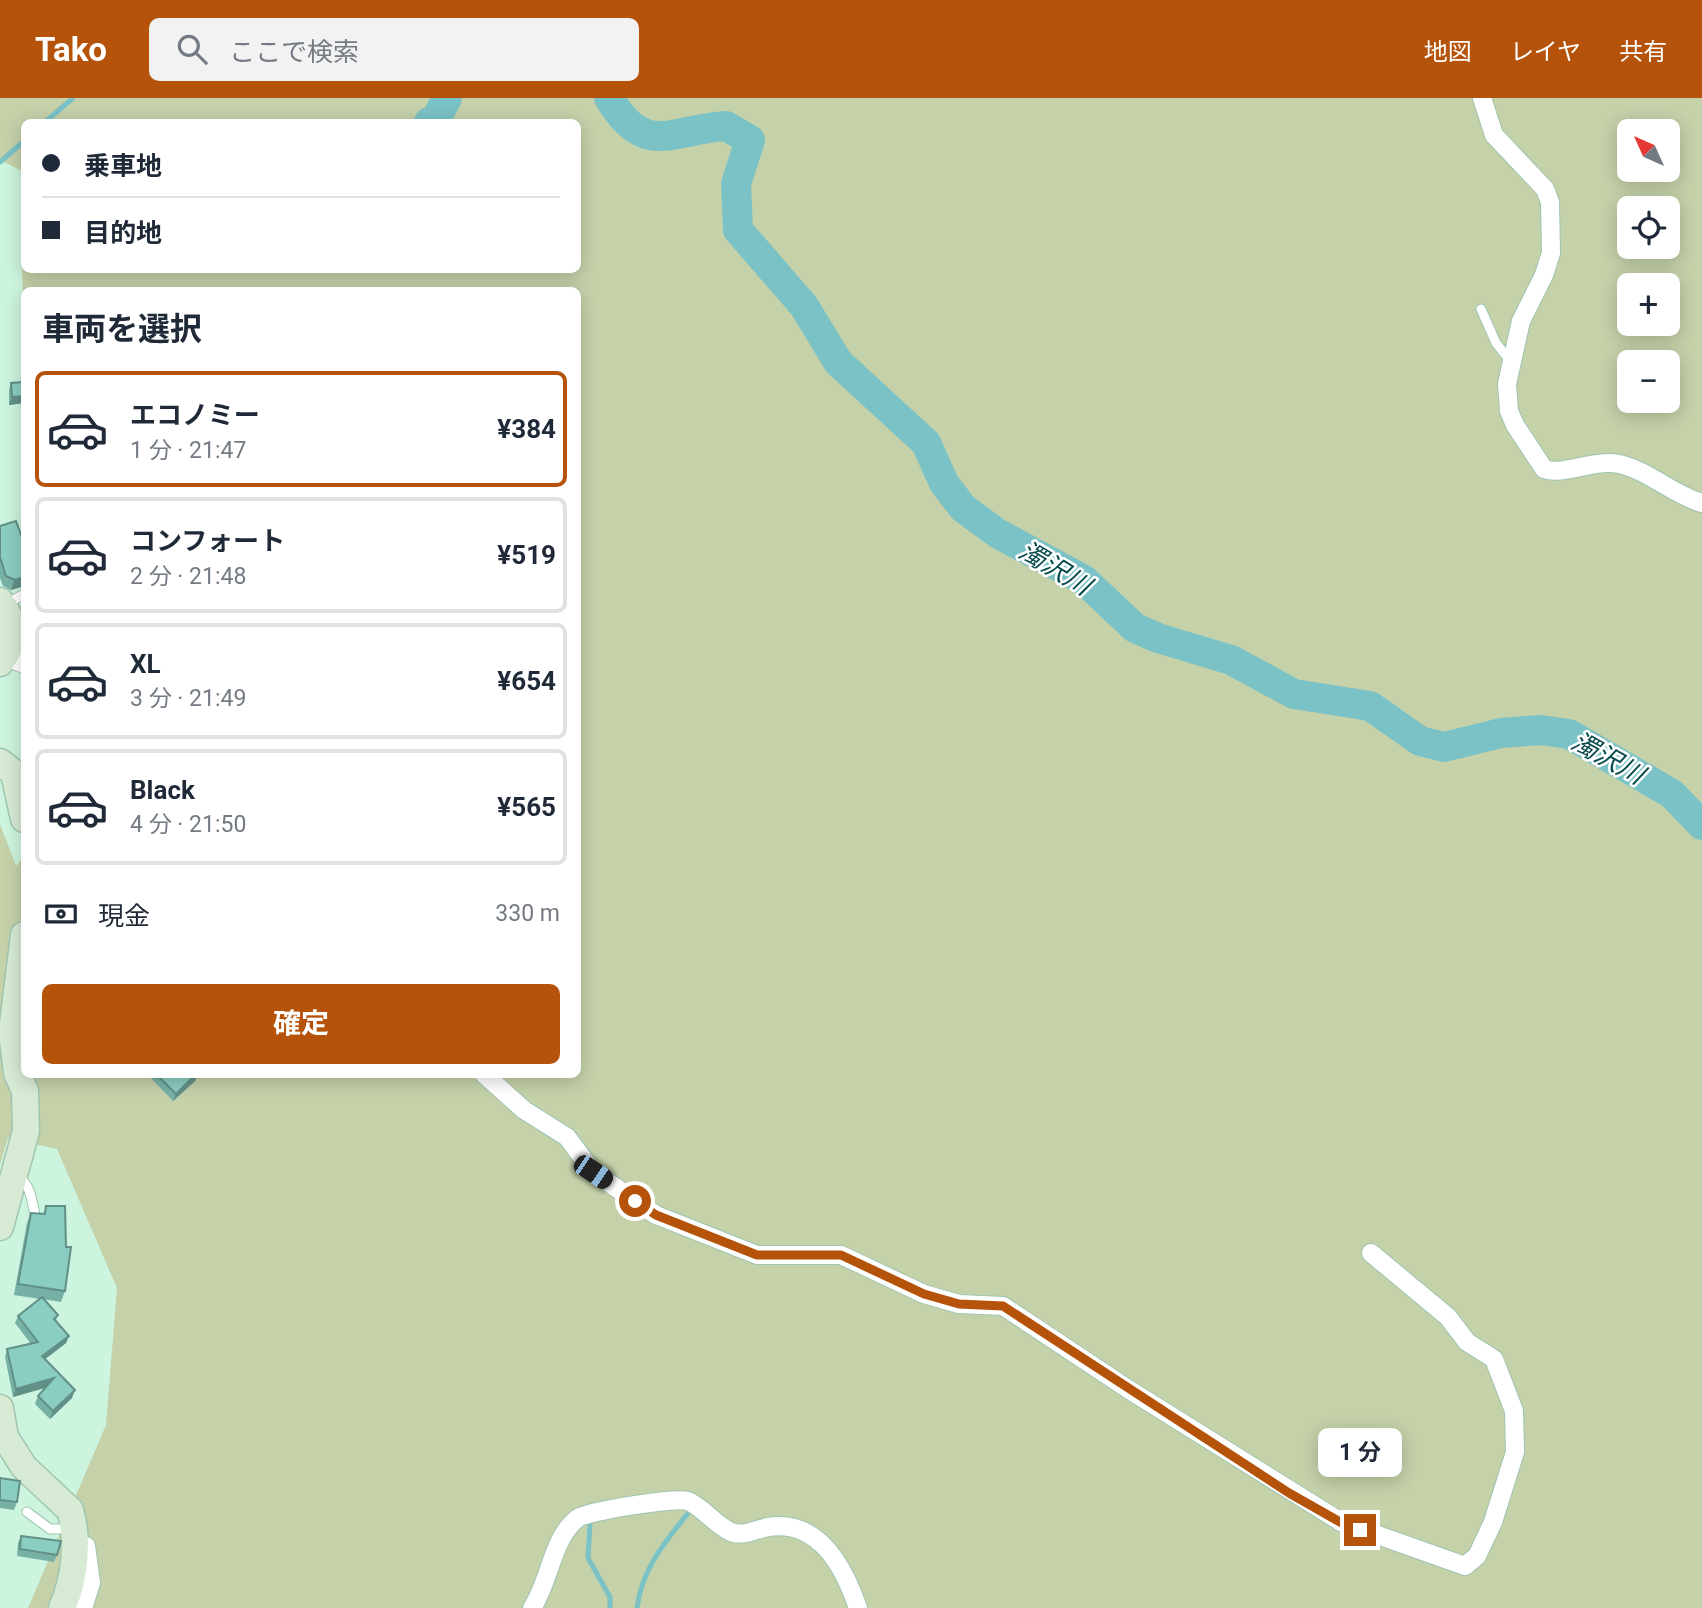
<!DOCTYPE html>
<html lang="ja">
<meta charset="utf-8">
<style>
:root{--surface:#fff;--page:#f2f2f3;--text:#1f2937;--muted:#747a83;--line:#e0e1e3;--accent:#b45309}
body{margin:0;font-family:Roboto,"Noto Sans JP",sans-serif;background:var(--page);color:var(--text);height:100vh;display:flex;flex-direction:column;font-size:26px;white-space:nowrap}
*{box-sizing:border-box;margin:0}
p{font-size:23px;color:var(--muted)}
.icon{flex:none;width:38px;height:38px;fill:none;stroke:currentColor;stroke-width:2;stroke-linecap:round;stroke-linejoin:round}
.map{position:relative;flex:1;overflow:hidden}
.side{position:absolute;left:21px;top:189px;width:560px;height:791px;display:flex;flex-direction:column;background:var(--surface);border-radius:10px;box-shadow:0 4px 18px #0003}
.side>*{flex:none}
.top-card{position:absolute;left:21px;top:21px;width:560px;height:154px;border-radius:10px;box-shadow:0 4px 18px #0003;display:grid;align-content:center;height:154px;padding:0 21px;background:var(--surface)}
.needle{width:46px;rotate:315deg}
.controls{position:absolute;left:1617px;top:21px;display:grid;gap:14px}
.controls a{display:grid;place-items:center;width:63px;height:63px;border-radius:10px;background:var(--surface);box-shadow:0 4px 18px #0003;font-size:35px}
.end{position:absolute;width:32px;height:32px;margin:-16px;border:9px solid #b45309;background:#fff;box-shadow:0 0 0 4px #fff}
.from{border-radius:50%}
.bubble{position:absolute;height:49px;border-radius:10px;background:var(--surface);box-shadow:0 4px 18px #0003;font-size:23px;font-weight:700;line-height:49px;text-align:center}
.car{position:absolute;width:21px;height:42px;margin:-21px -10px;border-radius:9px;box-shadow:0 0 5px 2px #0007;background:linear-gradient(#222 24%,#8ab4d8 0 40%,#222 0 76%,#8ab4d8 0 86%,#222 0)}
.top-card b{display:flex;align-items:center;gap:24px;height:66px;font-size:26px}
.top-card b+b{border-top:2px solid var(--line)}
.top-card i{width:18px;height:18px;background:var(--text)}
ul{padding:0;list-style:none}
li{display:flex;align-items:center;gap:21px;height:116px;margin:0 14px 10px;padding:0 7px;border:4px solid var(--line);border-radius:10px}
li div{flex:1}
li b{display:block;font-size:26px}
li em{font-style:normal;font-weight:700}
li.active{border-color:var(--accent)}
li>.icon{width:63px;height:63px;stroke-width:1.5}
h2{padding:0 21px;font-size:32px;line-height:84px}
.pay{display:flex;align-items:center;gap:18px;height:77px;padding:0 21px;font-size:26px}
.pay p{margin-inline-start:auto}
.primary-button{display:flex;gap:14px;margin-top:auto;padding:14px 21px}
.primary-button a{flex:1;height:80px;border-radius:10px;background:var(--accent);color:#fff;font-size:28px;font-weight:700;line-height:80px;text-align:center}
header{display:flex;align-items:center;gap:42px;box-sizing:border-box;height:98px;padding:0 35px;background:var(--accent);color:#fff}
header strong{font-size:33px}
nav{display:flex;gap:38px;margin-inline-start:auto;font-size:24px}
.search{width:490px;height:63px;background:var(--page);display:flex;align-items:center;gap:18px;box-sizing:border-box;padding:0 24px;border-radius:10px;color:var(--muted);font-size:26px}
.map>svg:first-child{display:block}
.green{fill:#c4d1a9;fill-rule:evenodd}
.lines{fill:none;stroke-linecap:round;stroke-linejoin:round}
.stream{stroke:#7bc2c6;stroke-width:5}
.river{stroke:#7bc2c6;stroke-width:30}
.lane-casing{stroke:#9fc5b0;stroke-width:11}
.street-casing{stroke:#9fc5b0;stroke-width:20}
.secondary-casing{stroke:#9fc5b0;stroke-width:29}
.lane{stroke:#fff;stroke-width:9}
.street{stroke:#fff;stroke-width:18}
.secondary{stroke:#d6ead4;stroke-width:26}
.wall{fill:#77b1a6}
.shaded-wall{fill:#619087}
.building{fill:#8acec1;stroke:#619087;stroke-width:2}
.route{stroke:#b45309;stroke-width:9}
.labels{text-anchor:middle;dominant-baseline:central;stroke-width:5;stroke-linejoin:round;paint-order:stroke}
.water-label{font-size:26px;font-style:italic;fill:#084b4e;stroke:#fff}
</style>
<header>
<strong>Tako</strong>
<div class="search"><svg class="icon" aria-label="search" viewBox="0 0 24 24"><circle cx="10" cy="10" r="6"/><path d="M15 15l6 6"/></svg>ここで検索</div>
<nav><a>地図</a><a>レイヤ</a><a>共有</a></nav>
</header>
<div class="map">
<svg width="1702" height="1510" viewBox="0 0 1702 1510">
<rect width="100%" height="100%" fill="#ccf4de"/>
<path class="green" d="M0,0H1702V1510H28L106,1327L117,1190L57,1051L8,1040L0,1067V726L16,768L24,759V976H578V192H24V216L21,154L24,149V172H578V24H24V74L0,62ZM1629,33H1668V72H1629ZM1629,110H1668V149H1629ZM1629,187H1668V226H1629ZM1629,264H1668V303H1629Z"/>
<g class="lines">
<path class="stream" d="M45,24L73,0
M0,64L24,43
M590,1426L588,1460L610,1499V1510
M637,1510C642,1470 665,1444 689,1414"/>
<path class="river" d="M609,0C645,61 672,31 726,28L750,42L736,86L738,132L804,208L838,264L926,345L944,385L963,410L997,435L1084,482L1135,530L1158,540L1231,562L1294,596L1370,608L1420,643L1444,649L1501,635L1541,632L1569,636L1672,696L1702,727
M429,24L435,23L447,0"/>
<defs>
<path id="lane" d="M1481,211L1496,245L1511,264
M5,507L24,496
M18,1079C31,1086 32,1104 35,1117
M27,1414L50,1431H72"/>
<path id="street" d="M1482,0L1494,37L1545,91L1550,104L1551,155L1544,177L1521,223L1507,286L1509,313L1515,327L1544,371C1564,378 1593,361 1619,366C1650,373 1673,397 1702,405
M0,557L24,566
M484,976L524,1012L567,1039L593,1074L656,1117L757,1157H841L924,1196L959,1206L1003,1208L1128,1291L1341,1424L1465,1468L1477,1458L1493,1424L1515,1354L1514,1313L1494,1261L1467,1244L1448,1219L1371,1155
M75,1446L86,1448L91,1485L83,1510
M532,1510C550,1484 552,1439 578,1420C589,1413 676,1399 688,1403C704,1410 715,1427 731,1434C744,1439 756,1431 768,1429C819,1421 844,1469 858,1510"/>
<path id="secondary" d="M0,503C17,527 18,541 0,565
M0,664L14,675L24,721
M0,1129L26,1033L25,993L17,975L12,934L24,837
M0,1310L5,1339L24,1369L70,1412C79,1443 75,1481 62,1510"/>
</defs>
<use href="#lane" class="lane-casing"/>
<use href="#street" class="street-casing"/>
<use href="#secondary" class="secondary-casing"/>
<use href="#lane" class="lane"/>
<use href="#street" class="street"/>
<use href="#secondary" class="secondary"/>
</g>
<path class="wall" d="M24,284V305L9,307V292L11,285Z
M0,428L24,445V488L11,492L3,488L0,480Z
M147,976H197L195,983L173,1003Z
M46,1108L65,1193L61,1204L43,1201L58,1217L56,1222L69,1238L66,1245L45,1261L72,1300L50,1321L35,1306L38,1298L45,1290L13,1299L5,1259L7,1251L31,1246L15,1225L18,1218L40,1201L14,1197L27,1125L31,1115L43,1116Z
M0,1380L17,1404L14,1412L0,1410Z
M21,1438L57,1457L54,1464L17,1458L18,1445Z"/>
<path class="shaded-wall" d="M24,298V305L9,307L12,299Z
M24,479V488L11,492L15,482Z
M197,976L195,983L173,1003L176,996Z
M69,1238L66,1245L40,1265L42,1258Z
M54,1280L51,1288L13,1299L16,1291Z
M75,1292L72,1300L50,1321L53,1313Z"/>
<path class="building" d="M24,284V298L12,299L11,285Z
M16,423L24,445V479L15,482L6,478L0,459V428Z
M156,976H196L176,996Z
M46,1108H65L66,1149H71L65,1193L18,1186L31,1115L45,1116Z
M42,1199L58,1217L54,1221L69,1238L42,1258L75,1292L53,1313L38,1298L54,1280L16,1291L7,1251L38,1244L18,1218Z
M0,1380L20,1383L17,1404L0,1402Z
M21,1438L61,1443L57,1457L20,1451Z"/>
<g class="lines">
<path class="route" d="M635,1103L656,1117L757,1157H841L924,1196L959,1206L1003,1208L1289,1395L1340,1424L1360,1432"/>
</g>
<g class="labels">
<g class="water-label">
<text transform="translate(1055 470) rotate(31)">濁沢川</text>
<text transform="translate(1608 660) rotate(29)">濁沢川</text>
</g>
</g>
</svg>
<div class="controls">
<a><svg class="needle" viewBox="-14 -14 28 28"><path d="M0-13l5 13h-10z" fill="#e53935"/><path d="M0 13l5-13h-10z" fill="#747a83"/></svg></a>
<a><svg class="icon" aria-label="locate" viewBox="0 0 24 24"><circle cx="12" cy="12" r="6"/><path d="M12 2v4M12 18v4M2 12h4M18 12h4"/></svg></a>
<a>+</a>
<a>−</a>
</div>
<i class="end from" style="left:635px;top:1103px"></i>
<i class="end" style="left:1360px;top:1432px"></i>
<div class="bubble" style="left:1318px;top:1330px;width:84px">1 分</div>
<i class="car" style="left:593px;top:1074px;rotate:124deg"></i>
<div class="top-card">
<b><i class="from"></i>乗車地</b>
<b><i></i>目的地</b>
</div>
<section class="side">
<h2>車両を選択</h2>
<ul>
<li class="active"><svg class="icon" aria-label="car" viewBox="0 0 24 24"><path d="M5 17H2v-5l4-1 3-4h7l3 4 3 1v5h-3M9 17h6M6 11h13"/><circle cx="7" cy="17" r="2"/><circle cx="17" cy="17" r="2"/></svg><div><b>エコノミー</b><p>1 分 · 21:47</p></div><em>¥384</em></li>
<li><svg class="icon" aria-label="car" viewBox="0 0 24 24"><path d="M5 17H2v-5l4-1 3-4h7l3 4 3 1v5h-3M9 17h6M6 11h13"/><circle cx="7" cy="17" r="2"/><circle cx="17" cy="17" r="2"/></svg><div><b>コンフォート</b><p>2 分 · 21:48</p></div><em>¥519</em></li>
<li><svg class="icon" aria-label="car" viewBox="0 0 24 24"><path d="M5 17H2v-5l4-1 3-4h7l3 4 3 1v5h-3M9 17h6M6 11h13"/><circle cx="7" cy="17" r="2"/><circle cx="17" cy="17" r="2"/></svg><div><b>XL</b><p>3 分 · 21:49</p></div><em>¥654</em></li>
<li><svg class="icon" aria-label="car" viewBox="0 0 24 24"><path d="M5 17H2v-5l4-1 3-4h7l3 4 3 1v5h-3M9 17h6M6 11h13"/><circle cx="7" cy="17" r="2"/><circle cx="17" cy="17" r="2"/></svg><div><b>Black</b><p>4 分 · 21:50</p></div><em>¥565</em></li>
</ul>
<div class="pay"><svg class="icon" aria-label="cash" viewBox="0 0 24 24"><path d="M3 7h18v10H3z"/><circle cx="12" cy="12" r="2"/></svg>現金<p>330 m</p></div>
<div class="primary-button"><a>確定</a></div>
</section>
</div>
